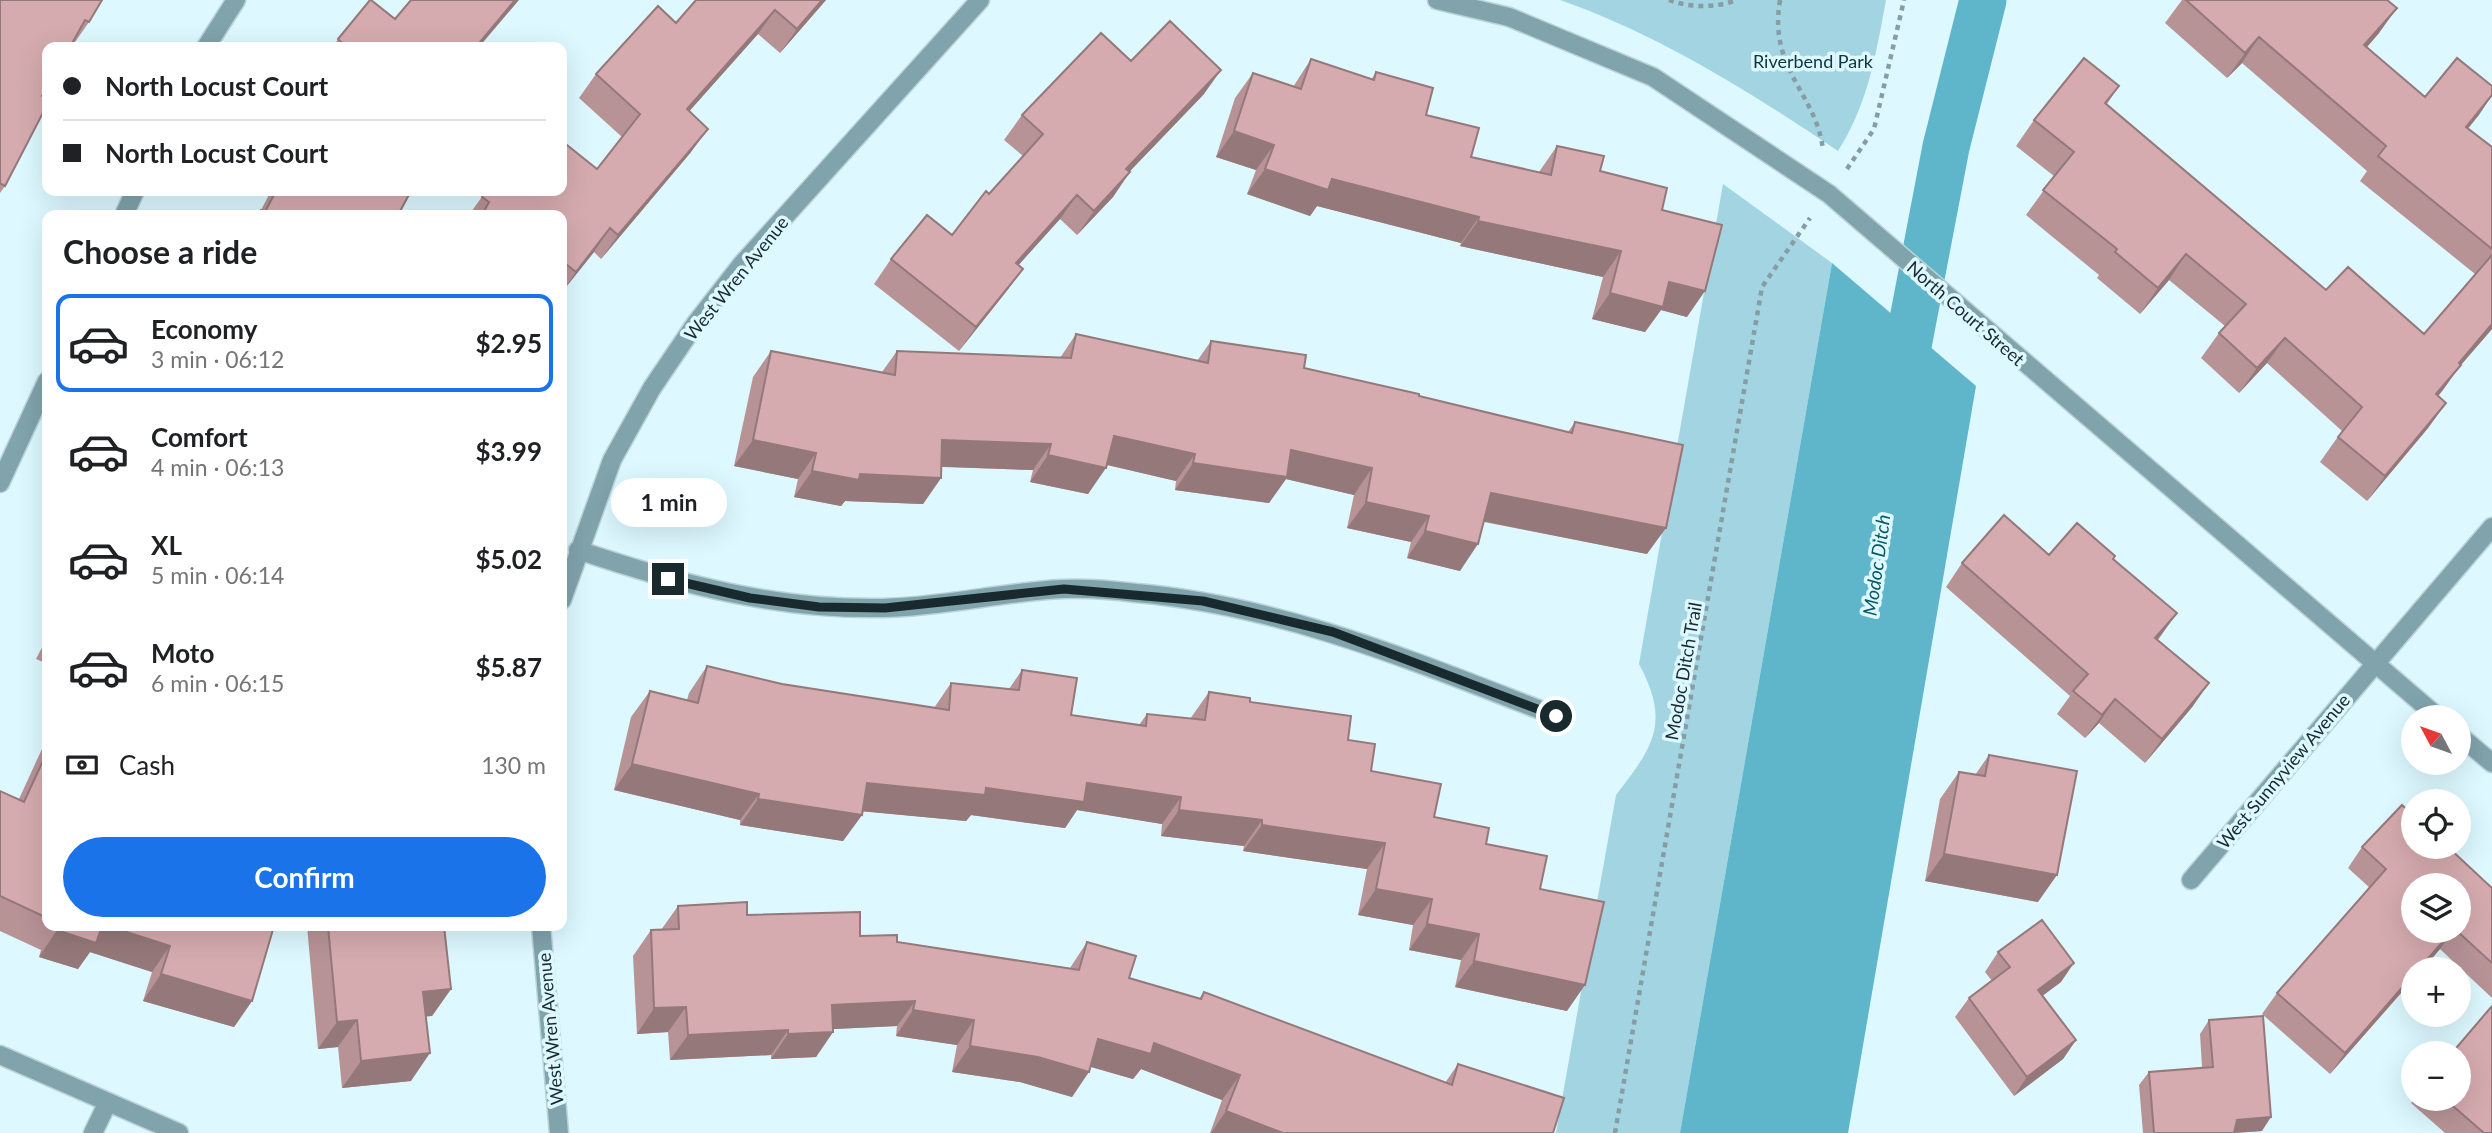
<!DOCTYPE html>
<meta charset="utf-8">
<style>
:root{--surface:#fff;--page:#f2f2f2;--text:#202124;--muted:#757577;--line:#e0e0e0;--accent:#1a73e8}
body{margin:0;font-family:Lato,sans-serif;background:var(--page);color:var(--text);height:100vh;display:flex;flex-direction:column;font-size:26px;white-space:nowrap}
*{box-sizing:border-box;margin:0}
p{font-size:23px;color:var(--muted)}
.icon{flex:none;width:38px;height:38px;fill:none;stroke:currentColor;stroke-width:2;stroke-linecap:round;stroke-linejoin:round}
.map{position:relative;flex:1;overflow:hidden}
.panel{position:absolute;left:42px;top:210px;width:525px;height:721px;display:flex;flex-direction:column;background:var(--surface);border-radius:14px;box-shadow:0 7px 28px #0002}
.panel>*{flex:none}
.banner{position:absolute;left:42px;top:42px;width:525px;height:154px;border-radius:14px;box-shadow:0 7px 28px #0002;display:grid;align-content:center;height:154px;padding:0 21px;background:var(--surface)}
.needle{width:46px;rotate:311deg}
.buttons{position:absolute;left:2401px;top:705px;display:grid;gap:14px}
.buttons a{display:grid;place-items:center;width:70px;height:70px;border-radius:50%;background:var(--surface);box-shadow:0 7px 28px #0002;font-size:35px}
.end{position:absolute;width:32px;height:32px;margin:-16px;border:9px solid #192a2f;background:#fff;box-shadow:0 0 0 4px #fff}
.from{border-radius:50%}
.bubble{position:absolute;height:49px;border-radius:24px;background:var(--surface);box-shadow:0 7px 28px #0002;font-size:23px;font-weight:700;line-height:49px;text-align:center}
.banner b{display:flex;align-items:center;gap:24px;height:66px;font-size:26px}
.banner b+b{border-top:2px solid var(--line)}
.banner i{width:18px;height:18px;background:var(--text)}
ul{padding:0;list-style:none}
li{display:flex;align-items:center;gap:21px;height:98px;margin:0 14px 10px;padding:0 7px;border:4px solid transparent;border-radius:14px}
li div{flex:1}
li b{display:block;font-size:26px}
li em{font-style:normal;font-weight:700}
li.on{border-color:var(--accent)}
li>.icon{width:63px;height:63px;stroke-width:1.5}
h2{padding:0 21px;font-size:32px;line-height:84px}
.pay{display:flex;align-items:center;gap:18px;height:77px;padding:0 21px;font-size:26px}
.pay p{margin-inline-start:auto}
.primary-button{display:flex;gap:14px;margin-top:auto;padding:14px 21px}
.primary-button a{flex:1;height:80px;border-radius:42px;background:var(--accent);color:#fff;font-size:28px;font-weight:700;line-height:80px;text-align:center}
.map>svg:first-child{display:block}
.green{fill:#a2d4e1}
.water{fill:#5fb6cb}
.lines{fill:none;stroke-linecap:round;stroke-linejoin:round}
.canal{stroke:#5fb6cb;stroke-width:47}
.street-casing{stroke:#bad3da;stroke-width:21}
.path{stroke:#879da4;stroke-width:4.5;stroke-dasharray:5 5;stroke-linecap:butt}
.street{stroke:#81a3ac;stroke-width:18}
.wall{fill:#b79396;fill-rule:evenodd}
.shaded-wall{fill:#95787a}
.building{fill:#d5abaf;stroke:#95787a;stroke-width:2}
.route{stroke:#192a2f;stroke-width:9}
.labels{text-anchor:middle;dominant-baseline:central;stroke-width:7;stroke-linejoin:round;paint-order:stroke}
.park-label{font-size:18px;fill:#0b363f;stroke:#ddf8ff}
.street-label{font-size:18px;fill:#192a2f;stroke:#ddf8ff}
.water-label{font-size:19px;font-style:italic;fill:#095766;stroke:#ddf8ff}
</style>
<div class="map">
<svg width="2492" height="1133" viewBox="0 0 2492 1133">
<rect width="100%" height="100%" fill="#ddf8ff"/>
<path class="green" d="M1560,0H1886C1876,54 1868,104 1838,151C1750,92 1660,35 1560,0Z
M1723,184L1832,263L1680,1133H1556L1616,795C1653,747 1671,723 1639,664Z"/>
<path class="water" d="M1832,263L1976,386L1848,1133H1680Z"/>
<g class="lines">
<path class="canal" d="M1899,393L1946,147L1983,0"/>
<defs>
<path id="street" d="M1437,0L1509,17L1653,77L1829,194L2439,718
M206,47L236,0
M124,215L135,191
M0,483L47,381
M578,550C678,584 777,610 883,608C943,607 1002,592 1062,589C1086,588 1112,590 1136,593C1285,606 1418,663 1556,716
M562,600L612,460L652,388L696,323L742,264L980,0
M2459,735L2492,763
M2191,880L2492,527
M541,926L559,1133
M0,1055L179,1133
M93,1133L107,1104"/>
</defs>
<use href="#street" class="street-casing"/>
<path class="path" d="M1669,0C1690,8 1716,8 1737,0
M1780,0C1768,70 1817,94 1823,150
M1847,169L1874,129L1904,0
M1615,1133L1762,287L1810,218"/>
<use href="#street" class="street"/>
</g>
<path class="wall" d="M0,0H102L89,22L73,45L72,44L42,96L5,186L0,193Z
M696,0H826L780,53L758,34L689,111L691,152L601,259L594,252L562,292V215H469L486,191L597,169L622,137L579,98L596,74L676,23Z
M2182,0H2387L2379,33L2367,47L2425,97L2492,86V96L2468,128L2492,147V329L2460,366L2438,396L2446,403L2428,428L2367,501L2320,462L2342,431L2267,363L2239,393L2201,358L2219,333L2225,326L2169,280L2140,314L2097,278L2099,275L2026,215L2054,176L2016,146L2034,120L2119,86L2107,104L2326,290L2424,334L2475,274L2360,181L2367,171L2242,63L2227,78L2165,23Z
M395,19L479,47H333L338,39Z
M1311,59L1371,80L1376,72L1426,115L1471,157L1539,172L1557,146L1662,210L1687,317L1661,310L1645,332L1592,319L1603,277L1460,246L1461,243L1317,206L1310,216L1247,194L1256,170L1216,157L1235,98L1253,73L1293,87Z
M1131,61L1204,94L1129,172L1113,197L1077,235L1060,219L1018,265L1023,269L1005,293L959,351L874,284L891,259L952,235L1023,156L1004,140L1022,115Z
M271,191H411L398,215H257L261,210Z
M1076,334L1197,361L1211,341L1304,368L1568,432L1575,422L1647,554L1484,522L1460,571L1407,558L1411,542L1347,528L1354,495L1286,479L1269,503L1175,490L1176,481L1107,465L1088,494L1030,482L1033,470L942,467L941,478L923,504L845,501L841,506L794,497L798,479L734,466L753,377L771,351L882,372L897,351L1060,358Z
M2049,555L2113,559L2177,613L2158,640L2193,706L2145,763L2099,723L2085,738L2057,714L2070,696L1946,587L1962,563Z
M47,638V664L36,659Z
M707,666L782,684L934,708L951,683L1009,689L1022,670L1071,715L1139,725L1147,714L1190,719L1209,692L1250,702L1348,740L1371,771L1434,817L1486,844L1540,889L1567,1011L1455,987L1461,960L1409,950L1413,925L1358,915L1367,869L1243,851L1244,846L1161,836L1162,824L1077,810L1065,828L971,815L966,821L862,811V815L843,841L740,825V820L614,790L631,717L650,691L687,700L689,693Z
M47,738V926H274L252,1001L234,1027L143,1001L152,972L90,952L78,969L39,957L41,950L0,931V791L19,799Z
M1989,755L2038,902L1925,881L1940,799L1959,772L1975,775Z
M2362,847L2492,888V998L2440,949L2330,1074L2262,1014L2277,993L2370,888L2348,868ZM2459,886V931H2413Z
M678,906L747,915L860,936L1070,968L1087,942L1129,978L1199,999L1204,992L1445,1083L1458,1064L1553,1133H1210L1222,1100L1141,1069L1133,1079L1091,1067L1072,1097L1020,1082L952,1072L957,1045L896,1036L897,1026L833,1029V1032L816,1057L771,1059V1055L670,1060L668,1032L637,1034L633,956L651,930H661Z
M307,926H444L451,989L432,1016H426L411,1081L342,1088L338,1047L318,1049Z
M1998,952L2061,982L2043,995L2076,1040L2063,1059L2014,1096L1955,1017L1969,998L1992,981L1985,972Z
M2209,1020L2262,1131L2237,1133H2143L2139,1085L2149,1072L2202,1067L2200,1034Z
M2414,1099H2459L2492,1133H2445L2411,1103Z"/>
<path class="shaded-wall" d="M515,0H519L479,47H476Z
M822,0H826L780,53L797,29Z
M2397,8L2379,33L2347,70L2364,45Z
M775,10L758,34L670,133L687,109Z
M2259,37L2242,63L2227,78L2245,53Z
M1221,70L1204,94L1109,193L1126,169Z
M2492,95L2479,115L2449,152L2466,127Z
M708,129L691,152L601,259L618,235Z
M1234,131L1274,145L1256,170L1216,157Z
M1265,169L1332,179L1479,217L1461,243L1317,206L1310,216L1247,194Z
M1130,172L1113,197L1077,235L1094,211Z
M1077,195L1060,219L998,288L1016,263Z
M1478,221L1621,251L1603,277L1460,246Z
M610,228L594,252L562,292L576,272Z
M2186,254L2169,280L2140,314L2158,288Z
M1023,269L1005,293L959,351L976,327Z
M1669,282L1705,291L1687,317L1661,310L1645,332L1592,319L1610,293Z
M2492,324V329L2460,366L2443,390L2418,420L2459,363Z
M2285,338L2267,363L2239,393L2257,368Z
M2446,403L2428,428L2367,501L2385,476Z
M1114,436L1195,454L1176,481L1095,462Z
M753,440L816,453L798,479L734,466Z
M942,440L1051,444L1033,470L924,466Z
M1291,450L1372,468L1354,495L1286,479L1269,503L1175,490L1193,463Z
M1048,455L1106,468L1088,494L1030,482Z
M812,471L860,474L941,478L923,504L845,501L841,506L794,497Z
M1491,493L1666,528L1647,554L1472,519Z
M1366,502L1429,516L1411,542L1347,528Z
M1425,531L1478,544L1460,571L1407,558Z
M2177,613L2160,636L2139,661L2155,638Z
M2209,683L2193,706L2145,763L2162,739Z
M2115,699L2099,723L2085,738L2102,715Z
M632,764L759,794L740,820L614,790Z
M867,783L986,788L1087,783L1181,797L1162,824L1077,810L1065,828L971,815L966,821L848,810Z
M758,799L862,815L843,841L740,825Z
M1179,810L1262,820L1244,846L1161,836Z
M1262,825L1385,843L1367,869L1243,851Z
M1944,854L2057,875L2038,902L1925,881Z
M1376,889L1432,899L1413,925L1358,915Z
M1427,924L1479,934L1461,960L1409,950Z
M101,926H108L170,946L152,972L90,952L78,969L39,957L57,930Z
M2453,931L2440,949L2422,970H2418Z
M1474,961L1585,985L1567,1011L1455,987Z
M2074,963L2061,982L2025,1009L2038,990Z
M161,974L252,1001L234,1027L143,1001Z
M2413,975V979L2330,1074L2345,1053Z
M451,989L432,1016L404,1019L423,992Z
M915,1001L897,1026L814,1030L832,1005Z
M686,1007L668,1032L637,1034L654,1008Z
M913,1010L974,1020L957,1045L896,1036Z
M357,1020L338,1047L318,1049L337,1022Z
M788,1030L771,1055L670,1060L688,1035Z
M833,1032L816,1057L771,1059L788,1034Z
M1098,1039L1154,1043L1240,1075L1222,1100L1141,1069L1133,1079L1081,1064Z
M2076,1040L2063,1059L2014,1096L2027,1077Z
M970,1046L1038,1057L1089,1072L1072,1097L1020,1082L952,1072Z
M430,1053L411,1081L342,1088L361,1061Z
M1226,1111L1283,1133H1211Z
M2271,1117L2262,1131L2228,1133L2237,1120Z"/>
<path class="building" d="M0,0H102L89,22L85,20L70,47H47V87L42,96L47,99V105L5,186L0,183Z
M370,0H371L395,19L411,0H515L476,47H338L341,42L338,39Z
M696,0H822L797,29L775,10L687,109L708,129L618,235L610,228L576,272L562,261V215H482L489,202L482,197L486,191H562V141L597,169L640,114L596,74L658,6L676,23Z
M2186,0H2387L2397,8L2364,45L2425,97L2457,58L2492,86V95L2466,127L2492,147V249L2378,156L2386,146L2259,37L2245,53Z
M1170,21L1221,70L1126,169L1130,172L1094,211L1077,195L1016,263L1023,269L976,327L891,259L927,215L952,235L986,191L989,194L1043,134L1022,115L1101,33L1131,61Z
M2084,58L2119,86L2105,103L2326,290L2348,267L2424,334L2492,255V324L2459,363L2461,365L2436,394L2446,403L2385,476L2338,437L2362,407L2285,338L2257,368L2219,333L2246,304L2186,254L2158,288L2115,252L2117,249L2043,190L2074,152L2034,120Z
M1311,59L1374,80L1376,72L1433,88L1426,115L1479,128L1471,157L1551,175L1557,146L1604,156L1600,171L1667,188L1662,210L1722,225L1705,291L1669,282L1663,307L1610,293L1621,251L1478,221L1479,217L1332,179L1328,190L1265,169L1274,145L1234,131L1253,73L1301,89Z
M276,191H411L398,215H258L261,210L265,212Z
M1076,334L1208,363L1211,341L1306,355L1304,368L1419,394V396L1572,433L1575,422L1683,445L1666,528L1491,493L1478,544L1425,531L1429,516L1366,502L1372,468L1291,450L1287,477L1193,463L1195,454L1114,436L1106,468L1048,455L1051,444L942,440L941,478L860,474L859,480L812,471L816,453L753,440L771,351L895,375L897,351L1071,358Z
M2004,515L2049,555L2077,523L2115,556L2113,559L2177,613L2155,638L2209,683L2162,739L2115,699L2102,715L2073,691L2088,674L1962,563Z
M707,666L782,684L949,710L951,683L1019,690L1022,670L1077,678L1071,715L1146,726L1147,714L1205,720L1209,692L1250,698V702L1351,716L1348,740L1375,744L1371,771L1441,784L1434,817L1489,828L1486,844L1547,856L1540,889L1604,902L1585,985L1474,961L1479,934L1427,924L1432,899L1376,889L1385,843L1262,825V820L1179,810L1181,797L1087,783L1084,802L986,788L985,795L867,783L862,815L758,799L759,794L632,764L650,691L698,703Z
M47,752V918L0,896V791L24,802Z
M1989,755L2077,771L2057,875L1944,854L1959,772L1985,776Z
M2402,805L2413,815V847H2448L2492,888V963L2457,931H2459V886H2413V931H2452L2418,970H2413V975L2345,1053L2277,993L2386,869L2362,847Z
M747,902V915L860,912V936L897,935V942L1079,970L1087,942L1136,956L1129,978L1201,999L1204,992L1452,1085L1458,1064L1564,1098L1553,1133H1283L1226,1111L1240,1075L1154,1043L1151,1054L1098,1039L1089,1072L1038,1057L970,1046L974,1020L913,1010L915,1001L832,1005L833,1032L788,1034V1030L688,1035L686,1007L654,1008L651,930L679,929L678,906Z
M2042,920L2074,963L2038,990L2076,1040L2027,1077L1969,998L2010,967L1998,952Z
M59,926H102L96,943L57,930Z
M108,926H274L252,1001L161,974L170,946Z
M328,926H444L451,989L423,992L430,1053L361,1061L357,1020L337,1022Z
M2492,1006V1133H2484L2445,1099H2459V1054H2451Z
M2263,1016L2271,1117L2237,1120L2234,1133H2154L2149,1072L2213,1067L2209,1020Z"/>
<g class="lines">
<path class="route" d="M668,579L750,598L819,607L885,608L1064,589L1203,601L1333,632L1556,716"/>
</g>
<g class="labels">
<g class="park-label">
<text x="1813" y="61">Riverbend Park</text>
</g>
<g class="street-label">
<text transform="translate(736 278) rotate(-51)">West Wren Avenue</text>
<text transform="translate(1966 313) rotate(41)">North Court Street</text>
<text transform="translate(1683 671) rotate(-80)">Modoc Ditch Trail</text>
<text transform="translate(2283 771) rotate(-50)">West Sunnyview Avenue</text>
<text transform="translate(550 1029) rotate(-95)">West Wren Avenue</text>
</g>
<g class="water-label">
<text transform="translate(1876 565) rotate(-82)">Modoc Ditch</text>
</g>
</g>
</svg>
<div class="buttons">
<a><svg class="needle" viewBox="-14 -14 28 28"><path d="M0-13l5 13h-10z" fill="#e53935"/><path d="M0 13l5-13h-10z" fill="#757577"/></svg></a>
<a><svg class="icon" aria-label="locate" viewBox="0 0 24 24"><circle cx="12" cy="12" r="6"/><path d="M12 2v4M12 18v4M2 12h4M18 12h4"/></svg></a>
<a><svg class="icon" aria-label="layers" viewBox="0 0 24 24"><path d="M12 4l9 5-9 5-9-5zM3 14l9 5 9-5"/></svg></a>
<a>+</a>
<a>−</a>
</div>
<i class="end from" style="left:1556px;top:716px"></i>
<i class="end" style="left:668px;top:579px"></i>
<div class="bubble" style="left:611px;top:478px;width:116px">1 min</div>
<div class="banner">
<b><i class="from"></i>North Locust Court</b>
<b><i></i>North Locust Court</b>
</div>
<section class="panel">
<h2>Choose a ride</h2>
<ul>
<li class="on"><svg class="icon" aria-label="car" viewBox="0 0 24 24"><path d="M5 17H2v-5l4-1 3-4h7l3 4 3 1v5h-3M9 17h6M6 11h13"/><circle cx="7" cy="17" r="2"/><circle cx="17" cy="17" r="2"/></svg><div><b>Economy</b><p>3 min · 06:12</p></div><em>$2.95</em></li>
<li><svg class="icon" aria-label="car" viewBox="0 0 24 24"><path d="M5 17H2v-5l4-1 3-4h7l3 4 3 1v5h-3M9 17h6M6 11h13"/><circle cx="7" cy="17" r="2"/><circle cx="17" cy="17" r="2"/></svg><div><b>Comfort</b><p>4 min · 06:13</p></div><em>$3.99</em></li>
<li><svg class="icon" aria-label="car" viewBox="0 0 24 24"><path d="M5 17H2v-5l4-1 3-4h7l3 4 3 1v5h-3M9 17h6M6 11h13"/><circle cx="7" cy="17" r="2"/><circle cx="17" cy="17" r="2"/></svg><div><b>XL</b><p>5 min · 06:14</p></div><em>$5.02</em></li>
<li><svg class="icon" aria-label="car" viewBox="0 0 24 24"><path d="M5 17H2v-5l4-1 3-4h7l3 4 3 1v5h-3M9 17h6M6 11h13"/><circle cx="7" cy="17" r="2"/><circle cx="17" cy="17" r="2"/></svg><div><b>Moto</b><p>6 min · 06:15</p></div><em>$5.87</em></li>
</ul>
<div class="pay"><svg class="icon" aria-label="cash" viewBox="0 0 24 24"><path d="M3 7h18v10H3z"/><circle cx="12" cy="12" r="2"/></svg>Cash<p>130 m</p></div>
<div class="primary-button"><a>Confirm</a></div>
</section>
</div>
